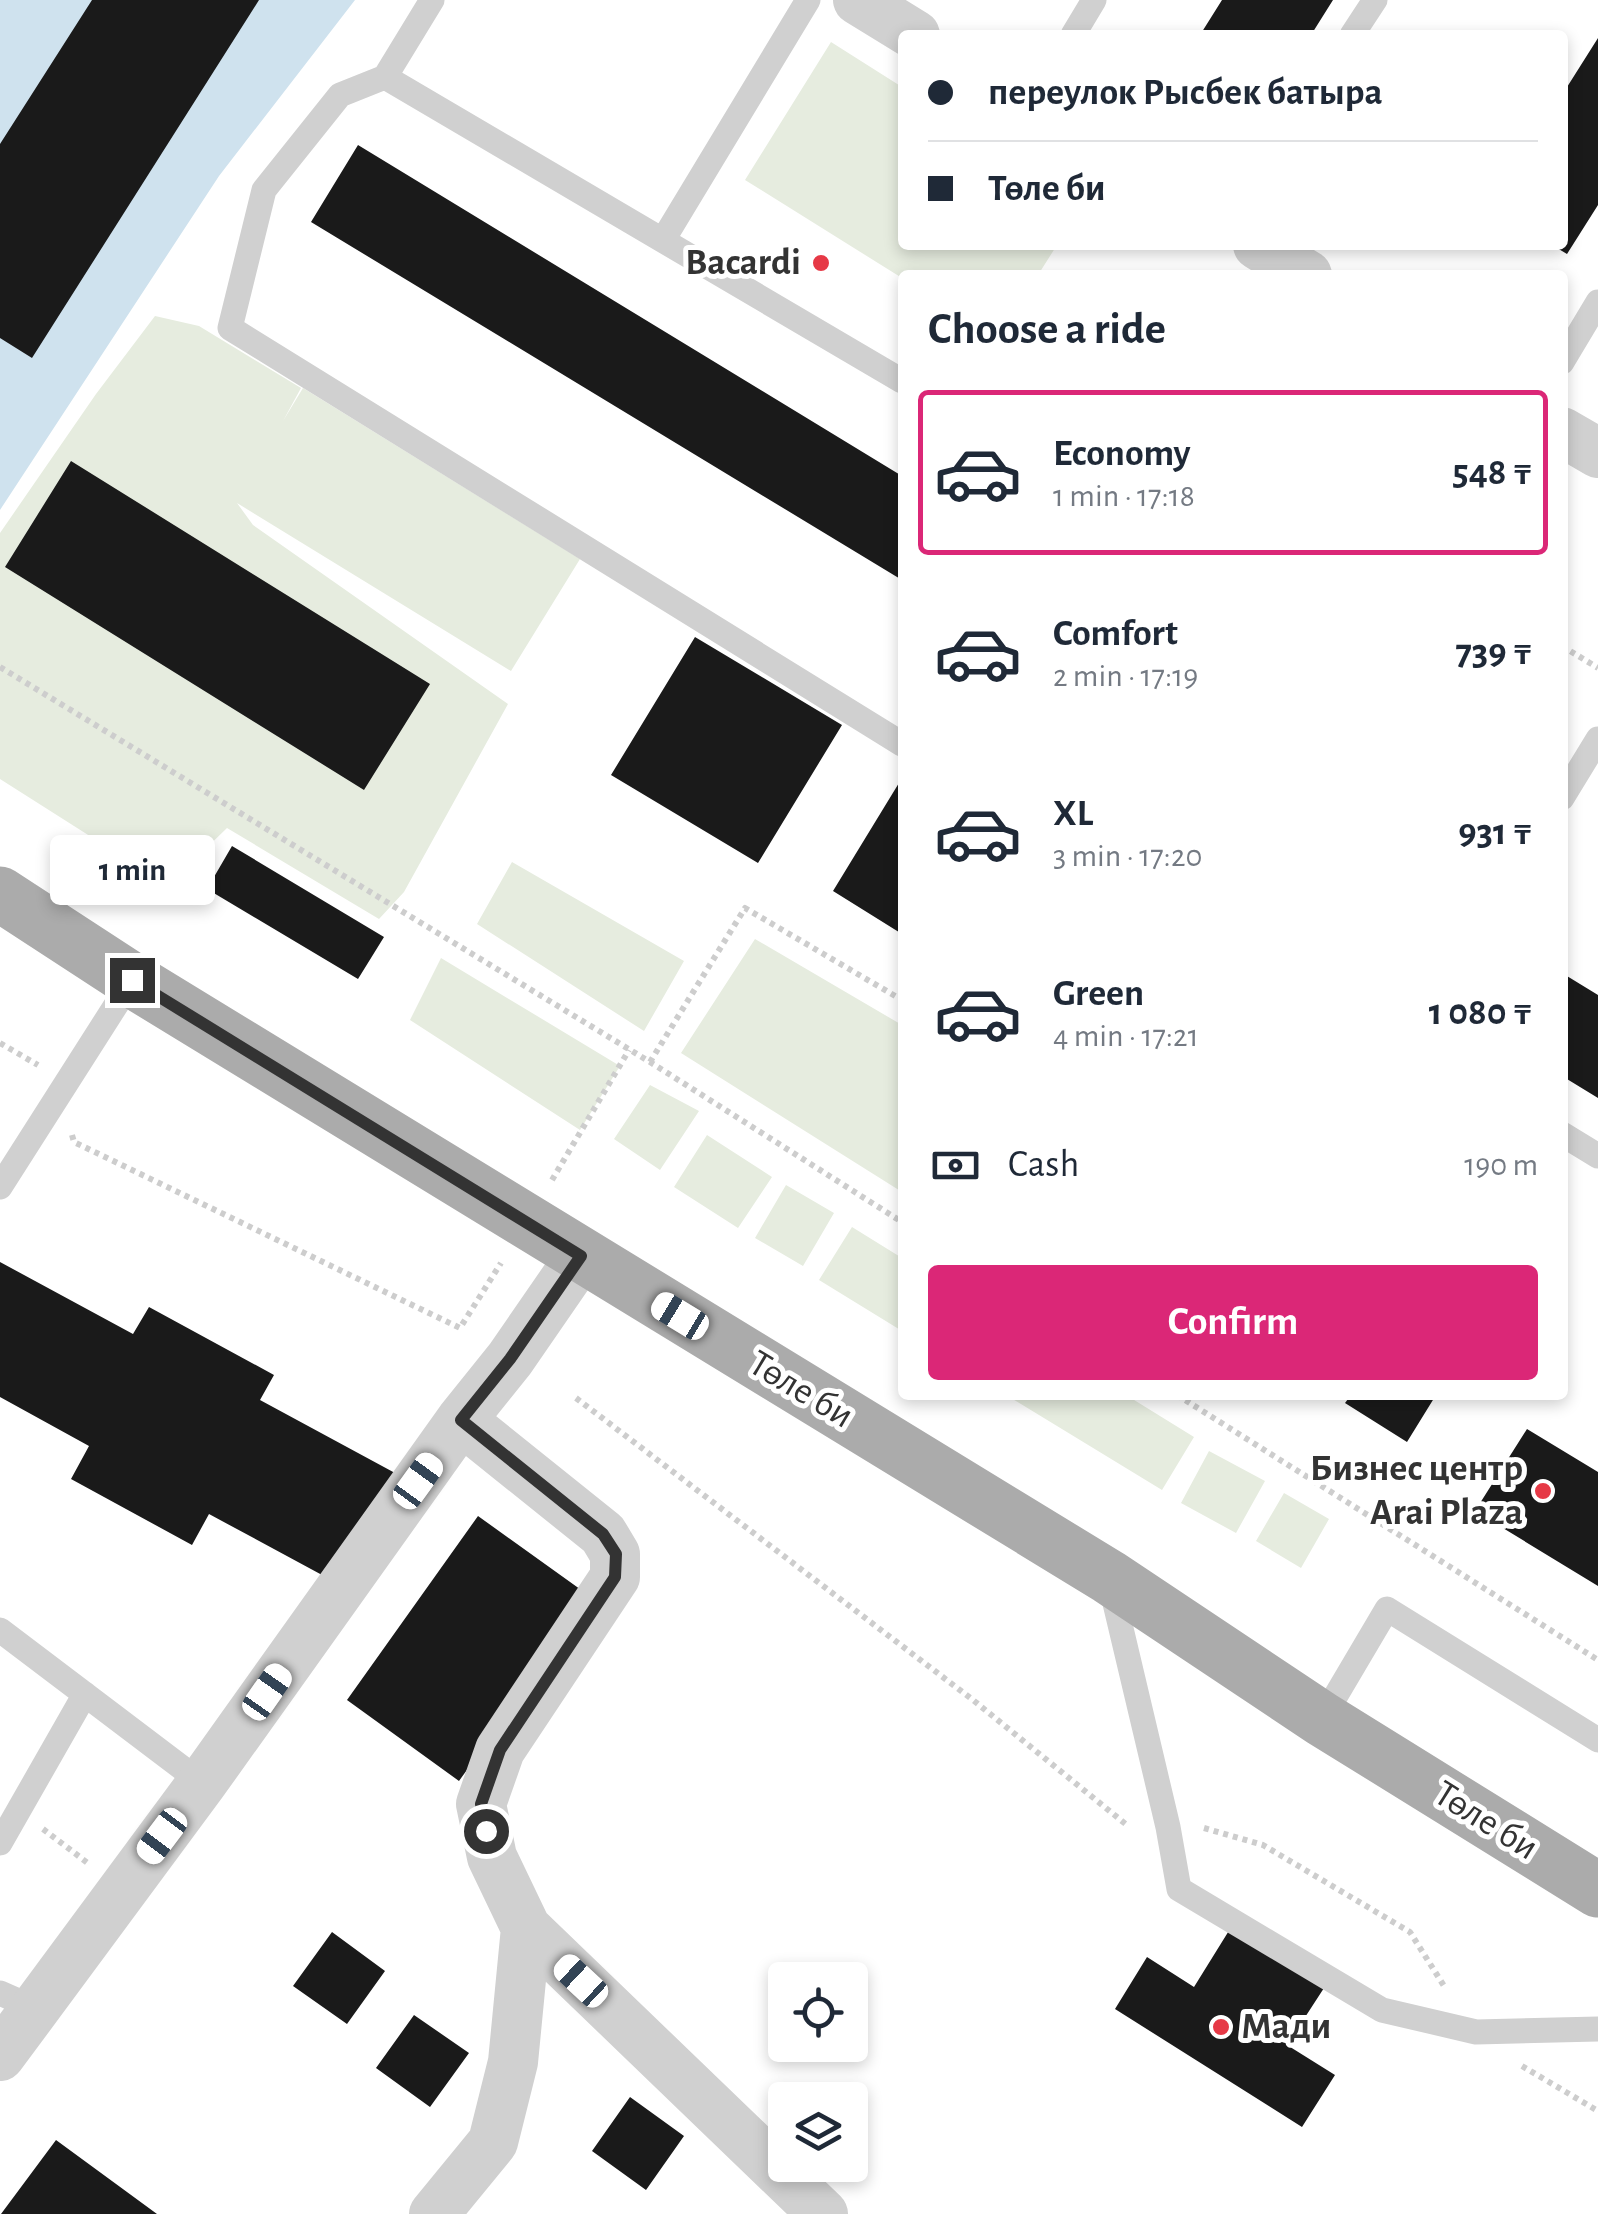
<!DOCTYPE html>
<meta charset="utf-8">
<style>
:root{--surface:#fff;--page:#f2f2f3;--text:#1f2937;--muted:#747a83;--line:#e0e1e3;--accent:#db2777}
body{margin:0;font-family:"Alegreya Sans",sans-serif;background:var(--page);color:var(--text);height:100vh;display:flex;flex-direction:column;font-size:38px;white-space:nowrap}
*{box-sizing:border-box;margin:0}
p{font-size:32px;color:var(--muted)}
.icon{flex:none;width:55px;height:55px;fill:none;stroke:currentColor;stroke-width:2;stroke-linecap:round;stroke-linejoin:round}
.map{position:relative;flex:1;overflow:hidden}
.panel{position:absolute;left:898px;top:270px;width:670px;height:1130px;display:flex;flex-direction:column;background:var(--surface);border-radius:10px;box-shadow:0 5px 15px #0003}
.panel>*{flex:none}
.guide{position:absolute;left:898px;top:30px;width:670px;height:220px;border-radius:10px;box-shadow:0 5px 15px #0003;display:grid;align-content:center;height:220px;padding:0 30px;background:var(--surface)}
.buttons{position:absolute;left:768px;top:1962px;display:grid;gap:20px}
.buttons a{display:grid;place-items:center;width:100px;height:100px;border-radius:10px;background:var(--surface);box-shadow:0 5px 15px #0003;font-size:50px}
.end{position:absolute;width:45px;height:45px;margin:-22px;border:12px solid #333;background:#fff;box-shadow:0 0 0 5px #fff}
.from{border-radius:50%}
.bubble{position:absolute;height:70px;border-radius:10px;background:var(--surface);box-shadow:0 5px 15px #0003;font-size:32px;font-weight:600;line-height:70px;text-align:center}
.car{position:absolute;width:30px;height:60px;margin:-30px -15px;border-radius:12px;box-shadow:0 0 8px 2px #0007;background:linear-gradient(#fff 24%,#345 0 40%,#fff 0 76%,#345 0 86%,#fff 0)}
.guide b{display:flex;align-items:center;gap:35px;height:95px;font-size:38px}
.guide b+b{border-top:2px solid var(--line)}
.guide i{width:25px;height:25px;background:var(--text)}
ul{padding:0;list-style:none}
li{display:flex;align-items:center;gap:30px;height:165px;margin:0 20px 15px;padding:0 10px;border:5px solid transparent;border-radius:10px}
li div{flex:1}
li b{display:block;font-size:38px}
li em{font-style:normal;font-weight:600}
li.current{border-color:var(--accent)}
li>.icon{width:90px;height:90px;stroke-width:1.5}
h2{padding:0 30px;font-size:45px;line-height:120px}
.pay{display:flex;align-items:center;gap:25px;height:110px;padding:0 30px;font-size:38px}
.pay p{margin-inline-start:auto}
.action{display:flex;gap:20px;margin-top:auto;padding:20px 30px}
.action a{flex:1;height:115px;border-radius:10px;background:var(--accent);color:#fff;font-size:40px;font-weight:600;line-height:115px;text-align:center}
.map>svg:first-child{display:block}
.green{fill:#e6ecdf}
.water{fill:#cfe2ee}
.building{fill:#1a1a1a}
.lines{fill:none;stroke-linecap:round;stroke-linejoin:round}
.path{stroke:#cdcdcd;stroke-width:6;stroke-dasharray:5 5;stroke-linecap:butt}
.service{stroke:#d0d0d0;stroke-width:25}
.minor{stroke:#d0d0d0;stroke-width:50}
.primary{stroke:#ababab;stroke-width:55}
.route{stroke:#333;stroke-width:12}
.poi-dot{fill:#e63946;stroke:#fff;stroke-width:4}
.labels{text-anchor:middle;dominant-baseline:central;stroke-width:10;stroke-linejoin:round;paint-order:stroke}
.poi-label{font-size:38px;font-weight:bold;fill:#333;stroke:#fff;text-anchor:end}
.street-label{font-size:38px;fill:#333;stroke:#fff}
</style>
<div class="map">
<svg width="1598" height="2214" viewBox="0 0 1598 2214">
<rect width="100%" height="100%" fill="#fff"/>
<path class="green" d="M831,42L902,87V245H1057L1038,275H902V278L745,180Z
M155,316L199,326L301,388L283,421L303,388L580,559L511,671L237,503L253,525L508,704L404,892L379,919L227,828L190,864L148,873L0,779V533L96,394Z
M512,862L684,961L644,1031L477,924Z
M755,939L902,1025V1192L681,1053Z
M441,958L620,1066L580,1130L410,1020Z
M650,1085L699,1111L660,1170L614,1139Z
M707,1135L772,1177L738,1228L674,1187Z
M786,1185L834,1213L803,1266L755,1238Z
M852,1227L902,1258V1331L819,1280Z
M1006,1395H1126L1194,1437L1162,1490Z
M1209,1451L1265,1481L1236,1533L1181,1503Z
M1284,1493L1329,1519L1301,1568L1256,1541Z"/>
<path class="water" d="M0,0H355L219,176L0,510Z"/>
<path class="building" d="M92,0H259L32,358L0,338V144Z
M1222,0H1333L1311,35H1200Z
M1598,38V205L1567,254L1552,245H1562V95Z
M358,145L902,476V580L311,222Z
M71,461L430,684L364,790L5,567Z
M695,637L842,725L758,863L611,775Z
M902,778V934L833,891Z
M232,846L384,937L358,979L207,889Z
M1562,973L1598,995V1098L1562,1076Z
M0,1262L133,1334L149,1307L274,1375L260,1400L395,1473L335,1582L209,1514L192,1545L71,1479L89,1446L0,1397Z
M1351,1395H1436L1407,1442L1345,1403Z
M1527,1429L1598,1472V1586L1475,1511Z
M478,1516L591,1597L459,1781L347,1700Z
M1230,1929L1324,1988L1287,2045L1335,2075L1302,2127L1115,2009L1147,1957L1194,1987Z
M332,1932L385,1971L347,2024L293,1986Z
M414,2015L469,2053L430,2107L376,2068Z
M630,2097L684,2136L646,2190L592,2151Z
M56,2140L157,2214H1Z"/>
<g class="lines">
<path class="path" d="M1562,646L1598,668
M0,667L650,1062L902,1222
M0,1043L38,1065
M650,1062L745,908L902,1000
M72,1135L74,1142L460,1328L501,1263
M552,1180L629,1050
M1177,1395L1598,1660
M576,1398L973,1700L1128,1826
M1204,1828L1263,1845L1410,1932L1444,1986
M43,1829L89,1864
M1522,2066L1598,2111"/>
<path class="service" d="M432,0L385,77L340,95L264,190L230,328L902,744
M1073,35L1094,0
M1352,35L1375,0
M385,77L902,381
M663,240L808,0
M1562,362L1598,302
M1562,798L1598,739
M1562,1134L1598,1156
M0,1187L132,980
M1110,1582L1168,1827L1179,1889L1382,2010L1476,2032L1598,2029
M0,1630L202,1783
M1322,1719L1387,1609L1598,1740
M0,1843L85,1694
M0,1993L34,2008"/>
<path class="minor" d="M858,0L915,35
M1258,245L1307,275
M1562,432L1598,453
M526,1928L823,2214
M0,2056L202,1783L461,1420L510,1359L581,1256
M434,2214L493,2142L513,2062L526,1928L492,1857L481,1804L500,1750L615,1577V1554L603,1534L461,1420"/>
<path class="primary" d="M0,894L132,980L1109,1577L1322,1719L1598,1890"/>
</g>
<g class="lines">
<path class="route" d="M132,980L581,1256L510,1359L461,1420L603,1534L616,1554L615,1577L500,1750L481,1804L486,1831"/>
</g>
<g class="poi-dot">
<circle cx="821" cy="263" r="10"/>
<circle cx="1543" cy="1491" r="10"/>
<circle cx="1221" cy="2027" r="10"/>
</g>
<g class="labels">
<g class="poi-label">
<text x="801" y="263">Bacardi</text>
<text x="1523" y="1469">Бизнес центр<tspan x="1523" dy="44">Arai Plaza</tspan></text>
<text x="1241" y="2027" text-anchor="start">Мади</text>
</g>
<g class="street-label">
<text transform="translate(801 1390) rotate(31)">Төле би</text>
<text transform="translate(1486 1821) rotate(32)">Төле би</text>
</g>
</g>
</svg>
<div class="buttons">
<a><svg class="icon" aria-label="locate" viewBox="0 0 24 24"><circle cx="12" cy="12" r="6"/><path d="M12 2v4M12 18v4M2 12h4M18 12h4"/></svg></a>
<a><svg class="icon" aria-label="layers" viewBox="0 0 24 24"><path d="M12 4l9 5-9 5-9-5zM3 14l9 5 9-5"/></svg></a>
</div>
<i class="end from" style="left:486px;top:1831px"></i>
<i class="end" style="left:132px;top:980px"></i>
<div class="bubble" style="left:50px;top:835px;width:165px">1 min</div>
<i class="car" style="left:680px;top:1316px;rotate:301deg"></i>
<i class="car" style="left:418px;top:1481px;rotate:36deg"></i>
<i class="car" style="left:267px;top:1692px;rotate:35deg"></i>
<i class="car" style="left:162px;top:1836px;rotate:217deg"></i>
<i class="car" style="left:581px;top:1981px;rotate:313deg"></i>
<div class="guide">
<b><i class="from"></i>переулок Рысбек батыра</b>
<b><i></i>Төле би</b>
</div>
<section class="panel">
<h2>Choose a ride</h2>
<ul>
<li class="current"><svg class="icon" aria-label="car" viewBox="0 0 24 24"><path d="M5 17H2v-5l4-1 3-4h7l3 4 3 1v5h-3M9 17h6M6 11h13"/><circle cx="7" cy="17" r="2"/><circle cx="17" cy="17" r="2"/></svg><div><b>Economy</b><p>1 min · 17:18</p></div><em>548 ₸</em></li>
<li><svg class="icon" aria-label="car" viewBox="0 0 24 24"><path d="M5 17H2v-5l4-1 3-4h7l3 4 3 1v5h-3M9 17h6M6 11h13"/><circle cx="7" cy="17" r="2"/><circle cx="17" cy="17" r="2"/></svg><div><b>Comfort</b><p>2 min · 17:19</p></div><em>739 ₸</em></li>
<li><svg class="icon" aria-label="car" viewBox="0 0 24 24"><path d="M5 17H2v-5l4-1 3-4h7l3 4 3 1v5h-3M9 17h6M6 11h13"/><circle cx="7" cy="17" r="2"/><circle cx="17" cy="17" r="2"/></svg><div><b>XL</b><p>3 min · 17:20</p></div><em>931 ₸</em></li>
<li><svg class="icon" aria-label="car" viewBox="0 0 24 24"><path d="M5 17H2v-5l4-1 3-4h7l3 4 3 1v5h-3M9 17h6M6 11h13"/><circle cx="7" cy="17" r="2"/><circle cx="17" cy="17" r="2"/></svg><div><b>Green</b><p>4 min · 17:21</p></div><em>1 080 ₸</em></li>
</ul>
<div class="pay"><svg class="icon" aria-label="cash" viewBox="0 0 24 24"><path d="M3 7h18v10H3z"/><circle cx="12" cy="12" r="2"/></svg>Cash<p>190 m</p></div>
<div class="action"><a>Confirm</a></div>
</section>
</div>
